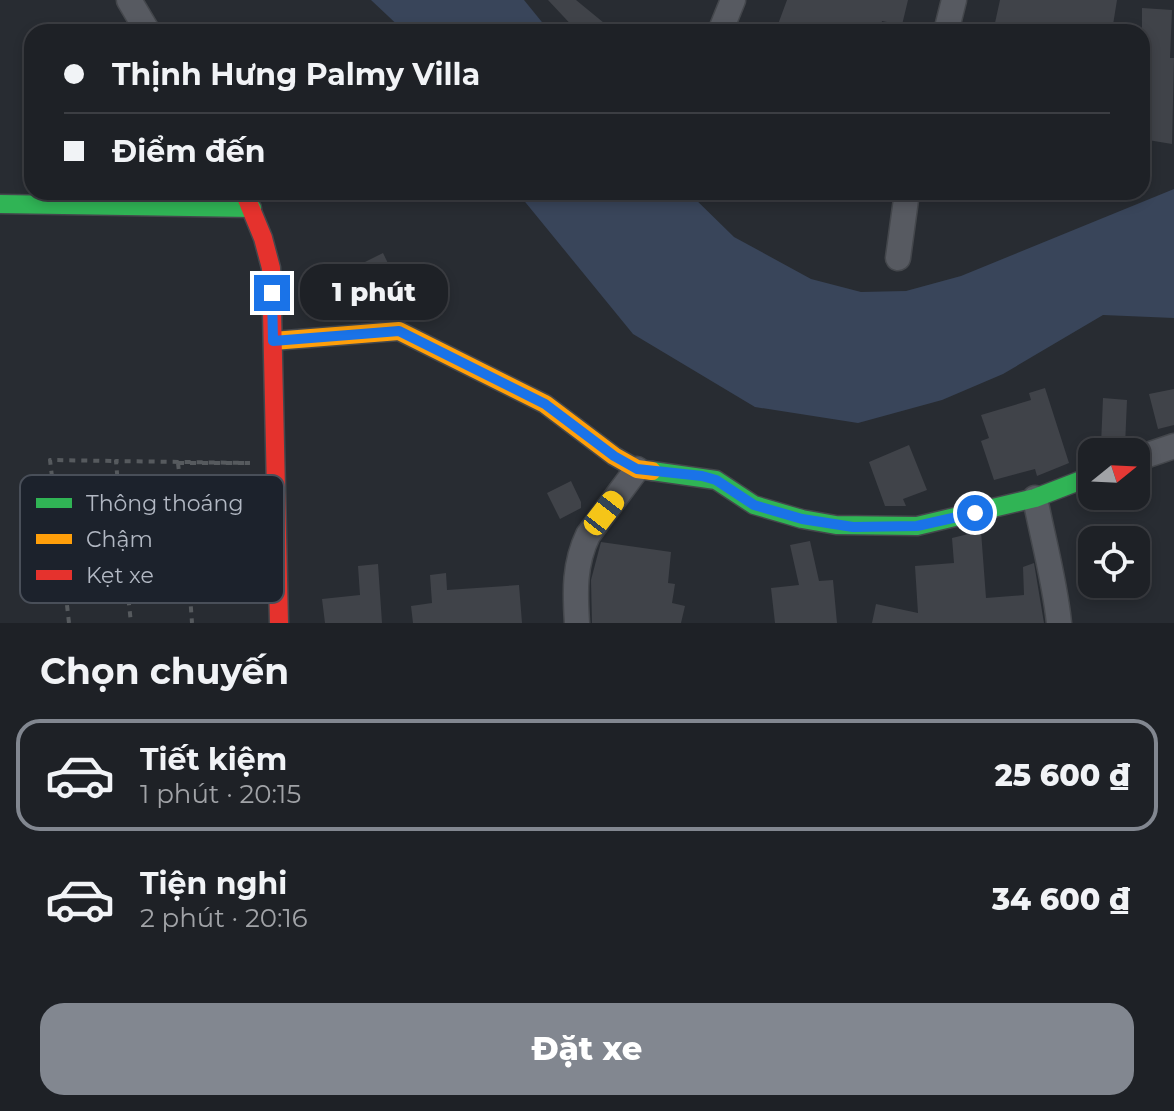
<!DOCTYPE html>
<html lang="vi">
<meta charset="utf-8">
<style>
:root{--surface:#1e2126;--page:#26292e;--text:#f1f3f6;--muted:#a1a3a7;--line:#3c3e43;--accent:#828790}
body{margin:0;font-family:Montserrat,sans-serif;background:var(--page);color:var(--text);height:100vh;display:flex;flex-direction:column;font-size:30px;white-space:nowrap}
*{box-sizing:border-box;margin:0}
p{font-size:26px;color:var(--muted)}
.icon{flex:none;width:44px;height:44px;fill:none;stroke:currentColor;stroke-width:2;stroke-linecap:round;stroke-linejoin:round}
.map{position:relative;height:623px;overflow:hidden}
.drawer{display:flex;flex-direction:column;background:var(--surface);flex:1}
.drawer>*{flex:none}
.hud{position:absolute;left:24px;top:24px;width:1126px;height:176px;border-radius:24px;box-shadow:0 4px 12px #0003,0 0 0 2px var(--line);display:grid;align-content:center;height:176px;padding:0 40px;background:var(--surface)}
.needle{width:52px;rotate:72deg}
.controls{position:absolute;left:1078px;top:438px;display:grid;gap:16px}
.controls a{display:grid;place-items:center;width:72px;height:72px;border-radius:16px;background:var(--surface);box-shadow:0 4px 12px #0003,0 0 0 2px var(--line);font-size:40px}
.end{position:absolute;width:36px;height:36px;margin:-18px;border:10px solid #1a73e8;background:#fff;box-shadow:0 0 0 4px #fff}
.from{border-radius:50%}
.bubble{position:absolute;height:56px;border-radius:24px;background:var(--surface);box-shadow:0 4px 12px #0003,0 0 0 2px var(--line);font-size:26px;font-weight:800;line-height:56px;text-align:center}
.car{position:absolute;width:24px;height:48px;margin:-24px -12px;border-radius:10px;box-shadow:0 0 6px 2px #0007;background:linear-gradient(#f5c518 24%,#345 0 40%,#f5c518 0 76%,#345 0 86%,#f5c518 0)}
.hud b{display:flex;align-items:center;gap:28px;height:76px;font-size:30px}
.hud b+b{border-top:2px solid var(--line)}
.hud i{width:20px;height:20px;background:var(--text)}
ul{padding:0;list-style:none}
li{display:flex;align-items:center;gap:24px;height:112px;margin:0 16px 12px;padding:0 24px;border:4px solid transparent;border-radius:24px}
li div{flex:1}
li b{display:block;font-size:30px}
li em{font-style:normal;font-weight:800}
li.current{border-color:var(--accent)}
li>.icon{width:72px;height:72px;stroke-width:1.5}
h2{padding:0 40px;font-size:36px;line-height:96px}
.button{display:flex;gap:16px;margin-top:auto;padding:16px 40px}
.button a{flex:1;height:92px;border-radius:24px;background:var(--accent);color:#fff;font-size:32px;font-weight:800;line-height:92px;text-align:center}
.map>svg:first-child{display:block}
.water{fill:#39455a}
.building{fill:#404349}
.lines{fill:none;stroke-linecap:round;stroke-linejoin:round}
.street-casing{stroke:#44474c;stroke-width:27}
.fast-casing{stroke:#44474c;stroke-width:21}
.slow-casing{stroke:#44474c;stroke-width:21}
.jam-casing{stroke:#44474c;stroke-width:21}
.path{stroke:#565a5e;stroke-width:4;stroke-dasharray:6 6;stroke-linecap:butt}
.street{stroke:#575a61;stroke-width:24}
.fast{stroke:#30b455;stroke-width:18}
.slow{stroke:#ff9f0a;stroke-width:18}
.jam{stroke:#e5322d;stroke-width:18}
.route{stroke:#1a73e8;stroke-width:10}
.key{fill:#1c222c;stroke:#494f59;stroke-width:2}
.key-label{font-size:22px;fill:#b2b8c3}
</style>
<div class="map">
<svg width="1174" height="623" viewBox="0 0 1174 623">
<rect width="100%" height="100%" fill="#282c32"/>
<path class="water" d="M371,0H524L550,32H405Z
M1174,189V318L1103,315L1003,374L942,400L858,423L755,407L633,334L517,192H688L734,237L811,279L861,292L906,291L961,276Z"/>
<path class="building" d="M548,0H576L615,32H578Z
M787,0H908L902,25L882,21L880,32H782L783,29L777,27Z
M1000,0H1117L1112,31L1085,27L1084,32H993Z
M1142,8L1172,10L1170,58H1174L1172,144L1142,139Z
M383,253L403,294L362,314L350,315L333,278Z
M1045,388L1069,463L1037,476L1035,469L994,480L981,441L989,438L981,415L1031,400L1029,393Z
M1174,389V425L1158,429L1149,394Z
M1103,398L1127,400L1125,446L1101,445Z
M909,445L927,490L903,499L906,506H885L869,462Z
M571,481L581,502V508L560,519L547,493Z
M981,531L986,598L1024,595L1023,567L1034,563L1044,623H872L876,604L918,613L915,566L954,563L952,538Z
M810,541L819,581L833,580L837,623H775L771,588L799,585L790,545Z
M601,542L671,552L668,583L675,584L672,603L685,606L681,623H592L591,580Z
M378,564L382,623H325L322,599L360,595L358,566Z
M446,573L447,590L519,585L522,623H413L411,606L432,603L430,575Z"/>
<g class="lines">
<defs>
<path id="street" d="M129,0L148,32
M720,32L733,0
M946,32L954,0
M898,258L907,192
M1136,459L1174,446
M1035,498C1043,539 1055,582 1059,623
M577,623C575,592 574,564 588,535L637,469"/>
<path id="fast" d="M0,204L252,208
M652,471L716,480L754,505L802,519L836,525L917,526L1035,498L1092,476"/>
<path id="slow" d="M273,341L399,331L545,404L614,456L637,469L652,471"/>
<path id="jam" d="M244,192L263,238L271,268L279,623"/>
</defs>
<use href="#street" class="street-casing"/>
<use href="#fast" class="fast-casing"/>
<use href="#slow" class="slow-casing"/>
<use href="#jam" class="jam-casing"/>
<path class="path" d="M178,463H250
M178,463L185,524L192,623
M186,524H250
M187,555L124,557L116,461L250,463
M62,560L50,460L116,461
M69,623L62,560L124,557L131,623"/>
<use href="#street" class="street"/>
<use href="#fast" class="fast"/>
<use href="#slow" class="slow"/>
<use href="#jam" class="jam"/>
</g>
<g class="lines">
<path class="route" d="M272,293L273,341L399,331L545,404L614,456L637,469L702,476L716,480L754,505L802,519L853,527L917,526L975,513"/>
</g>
<rect x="20" y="475" width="264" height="128" rx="12" class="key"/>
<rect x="36" y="498" width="36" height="10" fill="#30b455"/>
<rect x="36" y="534" width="36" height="10" fill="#ff9f0a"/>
<rect x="36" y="570" width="36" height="10" fill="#e5322d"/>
<g class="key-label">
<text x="86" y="511">Thông thoáng</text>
<text x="86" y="547">Chậm</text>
<text x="86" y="583">Kẹt xe</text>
</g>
</svg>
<div class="controls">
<a><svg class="needle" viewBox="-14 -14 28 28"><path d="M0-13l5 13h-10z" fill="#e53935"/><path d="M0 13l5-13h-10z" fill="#a1a3a7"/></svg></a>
<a><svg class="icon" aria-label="locate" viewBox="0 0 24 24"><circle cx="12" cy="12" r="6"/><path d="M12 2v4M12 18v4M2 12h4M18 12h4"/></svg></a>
</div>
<i class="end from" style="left:975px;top:513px"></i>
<i class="end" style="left:272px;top:293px"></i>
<div class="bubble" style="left:300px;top:264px;width:148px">1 phút</div>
<i class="car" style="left:604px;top:513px;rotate:38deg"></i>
<div class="hud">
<b><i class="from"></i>Thịnh Hưng Palmy Villa</b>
<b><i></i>Điểm đến</b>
</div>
</div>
<section class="drawer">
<h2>Chọn chuyến</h2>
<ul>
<li class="current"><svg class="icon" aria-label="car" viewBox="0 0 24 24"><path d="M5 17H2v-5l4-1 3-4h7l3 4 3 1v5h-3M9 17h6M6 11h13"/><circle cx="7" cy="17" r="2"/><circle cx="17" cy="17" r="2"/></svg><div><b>Tiết kiệm</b><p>1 phút · 20:15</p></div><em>25 600 ₫</em></li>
<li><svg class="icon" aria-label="car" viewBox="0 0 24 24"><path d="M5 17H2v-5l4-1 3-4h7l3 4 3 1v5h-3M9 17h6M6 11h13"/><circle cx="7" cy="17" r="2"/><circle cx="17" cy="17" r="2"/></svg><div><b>Tiện nghi</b><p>2 phút · 20:16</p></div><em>34 600 ₫</em></li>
</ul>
<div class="button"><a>Đặt xe</a></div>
</section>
